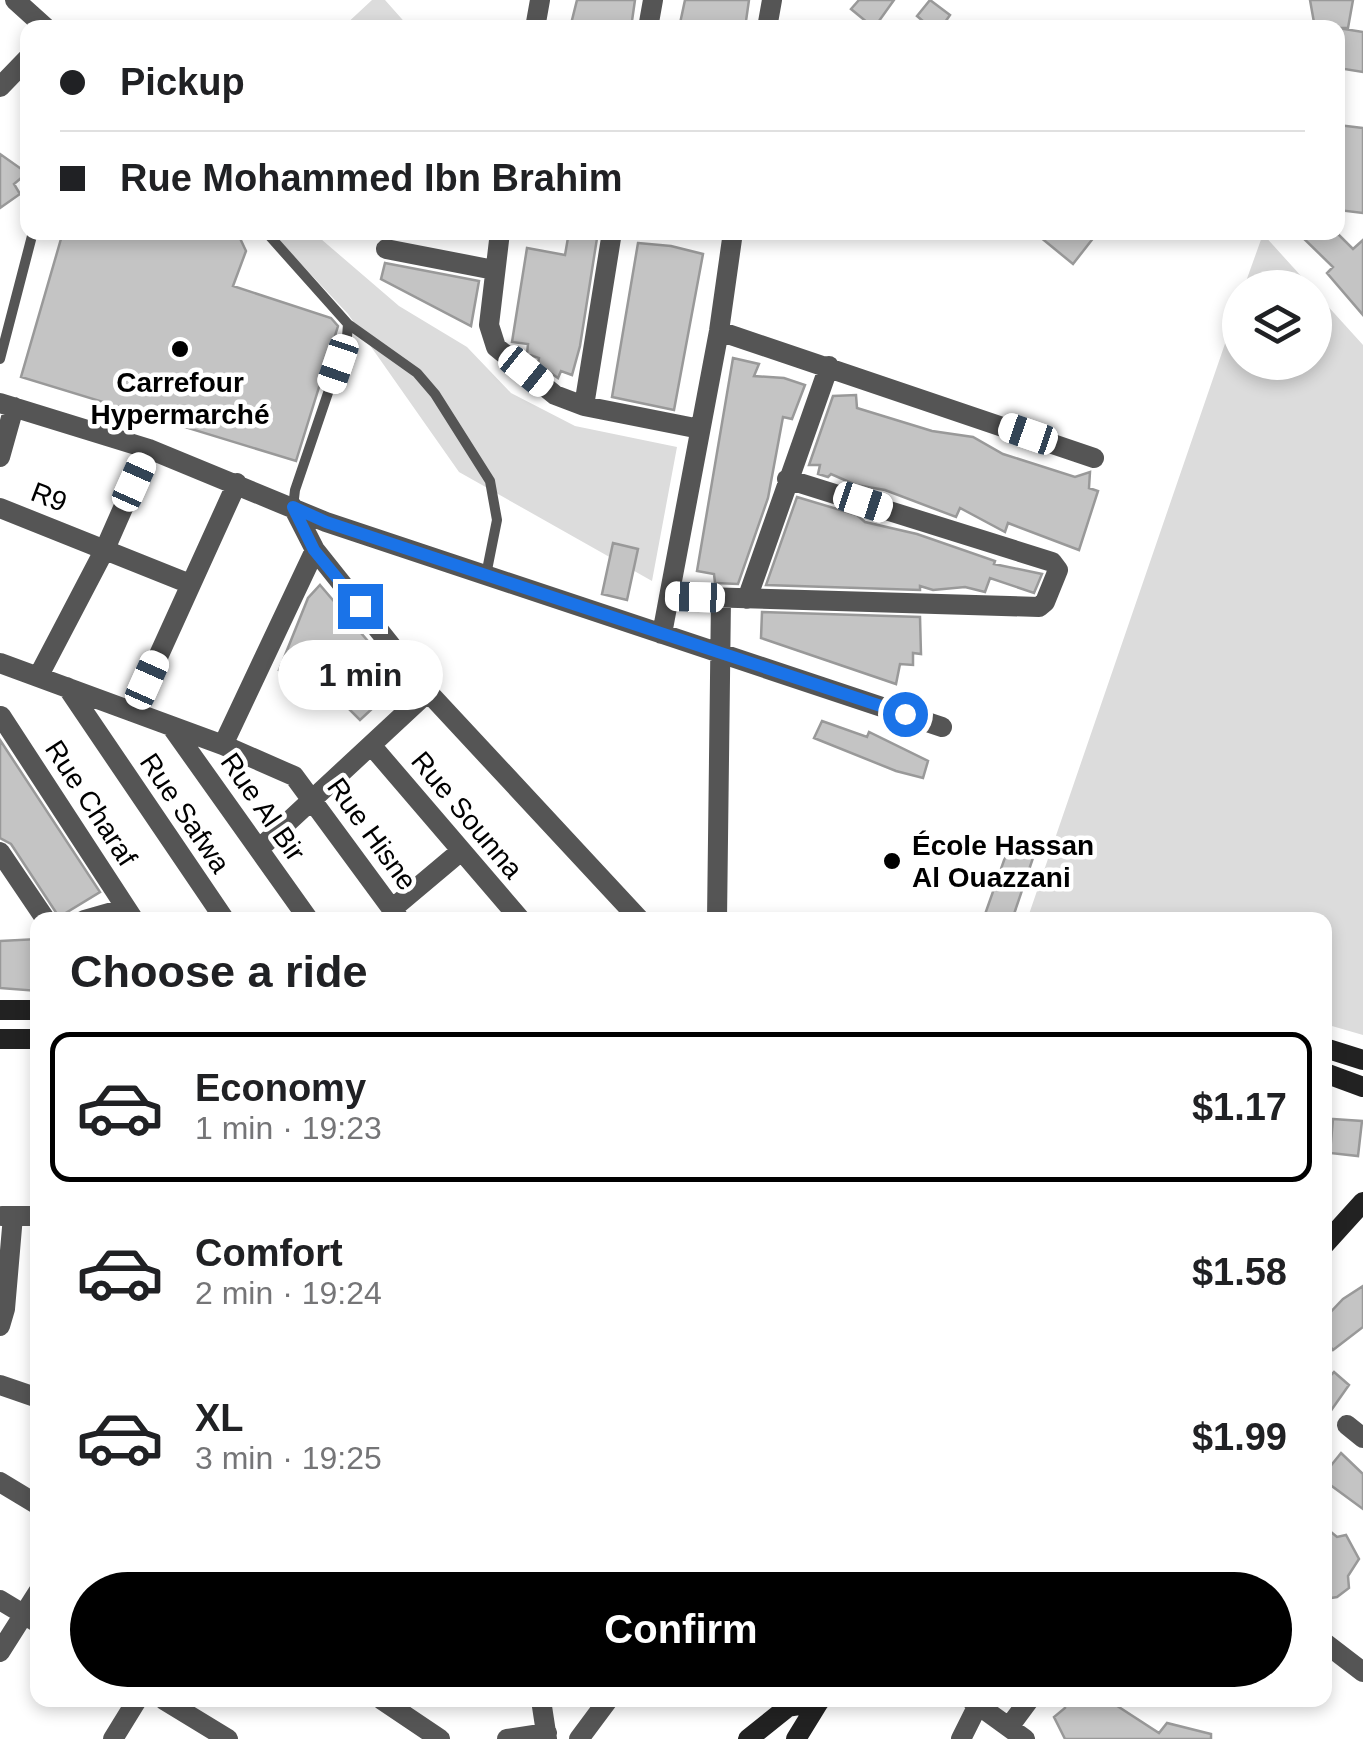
<!DOCTYPE html>
<meta charset="utf-8">
<style>
:root{--surface:#fff;--page:#f6f6f6;--text:#202124;--muted:#757577;--line:#e0e0e0;--accent:#000}
body{margin:0;font-family:Helvetica,sans-serif;background:var(--page);color:var(--text);height:100vh;display:flex;flex-direction:column;font-size:38px;white-space:nowrap}
*{box-sizing:border-box;margin:0}
p{font-size:32px;color:var(--muted)}
.icon{flex:none;width:55px;height:55px;fill:none;stroke:currentColor;stroke-width:2;stroke-linecap:round;stroke-linejoin:round}
.map{position:relative;flex:1;overflow:hidden}
.side{position:absolute;left:30px;top:912px;width:1302px;height:795px;display:flex;flex-direction:column;background:var(--surface);border-radius:20px;box-shadow:0 5px 15px #0003}
.side>*{flex:none}
.hud{position:absolute;left:20px;top:20px;width:1325px;height:220px;border-radius:20px;box-shadow:0 5px 15px #0003;display:grid;align-content:center;height:220px;padding:0 40px;background:var(--surface)}
.buttons{position:absolute;left:1222px;top:270px;display:grid;gap:20px}
.buttons a{display:grid;place-items:center;width:110px;height:110px;border-radius:50%;background:var(--surface);box-shadow:0 5px 15px #0003;font-size:50px}
.end{position:absolute;width:45px;height:45px;margin:-22px;border:12px solid #1a73e8;background:#fff;box-shadow:0 0 0 5px #fff}
.from{border-radius:50%}
.bubble{position:absolute;height:70px;border-radius:35px;background:var(--surface);box-shadow:0 5px 15px #0003;font-size:32px;font-weight:700;line-height:70px;text-align:center}
.car{position:absolute;width:30px;height:60px;margin:-30px -15px;border-radius:12px;box-shadow:0 0 8px 2px #0007;background:linear-gradient(#fff 24%,#345 0 40%,#fff 0 76%,#345 0 86%,#fff 0)}
.hud b{display:flex;align-items:center;gap:35px;height:95px;font-size:38px}
.hud b+b{border-top:2px solid var(--line)}
.hud i{width:25px;height:25px;background:var(--text)}
ul{padding:0;list-style:none}
li{display:flex;align-items:center;gap:30px;height:150px;margin:0 20px 15px;padding:0 20px;border:5px solid transparent;border-radius:20px}
li div{flex:1}
li b{display:block;font-size:38px}
li em{font-style:normal;font-weight:700}
li.active{border-color:var(--accent)}
li>.icon{width:90px;height:90px;stroke-width:1.5}
h2{padding:0 40px;font-size:45px;line-height:120px}
.action{display:flex;gap:20px;margin-top:auto;padding:20px 40px}
.action a{flex:1;height:115px;border-radius:60px;background:var(--accent);color:#fff;font-size:40px;font-weight:700;line-height:115px;text-align:center}
.map>svg:first-child{display:block}
.green{fill:#dcdcdc}
.building{fill:#c4c4c4;stroke:#999;stroke-width:2.5}
.lines{fill:none;stroke-linecap:round;stroke-linejoin:round}
.lane{stroke:#555;stroke-width:10}
.street{stroke:#555;stroke-width:20}
.secondary{stroke:#222;stroke-width:20}
.route{stroke:#1a73e8;stroke-width:12}
.poi-dot{fill:#000;stroke:#fff;stroke-width:4}
.labels{text-anchor:middle;dominant-baseline:central;stroke-width:9;stroke-linejoin:round;paint-order:stroke}
.poi-label{font-size:28px;font-weight:bold;fill:#000;stroke:#fff}
.street-label{font-size:28px;fill:#000;stroke:#fff}
</style>
<div class="map">
<svg width="1363" height="1739" viewBox="0 0 1363 1739">
<rect width="100%" height="100%" fill="#fff"/>
<path class="green" d="M372,0H385L409,27H343Z
M272,233H314L399,306L467,347L511,393L575,426L677,447L652,581L459,472L348,314Z
M1263,234L1311,287H1244Z
M1315,292L1363,345V1035L1325,1024V920H1027L1240,300V362H1315Z"/>
<path class="building" d="M577,0H635L631,28H570Z
M685,0H749L745,28H679Z
M859,0H894L874,28L851,9Z
M930,0L950,15L941,28H931L917,16Z
M1310,0H1353L1348,28H1315Z
M1338,28L1363,32V72L1338,68Z
M1338,125L1363,128V213L1338,210Z
M0,154L27,173L14,184L20,194L0,208Z
M63,232H237L246,251L233,286L331,318L338,326L296,461L21,377Z
M569,232H598L580,346L572,375L561,371L558,378L538,364L539,358L527,354L528,344L512,342L527,248L565,255Z
M1034,232H1098L1073,264Z
M1297,232H1336L1353,249L1363,240V315L1327,273L1333,267Z
M638,243L671,246L703,254L674,410L612,397Z
M385,263L479,281L471,326L381,279Z
M733,358L759,364L754,376L784,378L805,385L792,419L783,417L768,498L738,584L715,583L714,574L697,571Z
M856,395L857,408L932,431L973,437L1003,454L1075,477L1090,472L1089,488L1098,491L1079,550L1008,523L1005,532L960,508L956,517L885,490L856,485L831,474L828,477L818,474L820,465H809L833,396Z
M797,497L857,515L865,522L917,534L995,561L994,564L1042,574L1034,593L990,578L985,592L965,587L933,590L920,586V590L766,585Z
M613,543L638,549L627,600L602,594Z
M320,585L402,681L360,720L333,693L279,670L308,598Z
M762,612L920,617L921,654L913,653V665L900,664L896,684L761,638Z
M822,721L867,737L869,732L928,761L923,778L896,771L814,738Z
M0,740L100,892L59,917L11,844L0,838Z
M1009,846L1034,855L1012,920H983Z
M38,939V991L0,988V941Z
M1333,1119L1362,1121L1358,1156L1330,1153Z
M1363,1286V1327L1333,1350L1325,1340V1318L1343,1299Z
M1334,1372L1349,1385L1325,1419V1381Z
M1341,1453L1363,1474V1509L1325,1481V1473Z
M1325,1527L1337,1537L1346,1535L1359,1559L1348,1576L1349,1588L1337,1597L1325,1599Z
M1065,1700H1108L1159,1733L1167,1723L1211,1734V1739H1065L1054,1717L1065,1708Z"/>
<g class="lines">
<path class="lane" d="M266,232L348,324L347,337L295,490L293,507
M348,324L417,373L435,394L490,481L497,520L486,575
M0,359L33,232"/>
<path class="street" d="M15,0L46,28
M535,28L540,0
M648,28L653,0
M767,28L772,0
M0,87L28,58
M500,232L489,325L496,347L555,395L584,406L612,232
M386,249L494,270
M719,331L1094,458
M0,403L149,449L326,522L942,727
M584,406L700,429
M0,457L14,407
M293,507L315,550L428,692L640,920
M0,508L190,584
M669,596L1039,607L1045,602L1058,570L1052,562L787,479
M747,599L829,366
M662,634L719,331L733,232
M0,663L223,745L294,776L400,920
M38,677L105,549L149,449
M67,687L225,920
M133,712L237,483
M1,716L134,920
M171,726L309,920
M223,745L315,550
M371,745L521,920
M259,849L428,692
M0,852L46,920
M392,909L461,851
M84,920L126,908
M717,920L721,598
M2,1216H38
M0,1326L5,1309L13,1216
M0,1385L38,1398
M1347,1425L1363,1438
M0,1482L38,1505
M0,1600L38,1623
M1325,1643L1363,1672
M0,1652L38,1592
M164,1700L228,1739
M382,1700L440,1739
M541,1700L547,1739
M971,1700L1025,1739
M1009,1727L1029,1700
M113,1739L137,1700
M507,1739L547,1733
M579,1739L608,1700
M961,1739L978,1705"/>
<path class="secondary" d="M0,1010H38
M0,1039H38
M1325,1048L1363,1060
M1325,1073L1363,1087
M1325,1244L1363,1202
M748,1739L788,1707L819,1702
M796,1739L820,1700"/>
</g>
<g class="lines">
<path class="route" d="M360,606L314,550L293,507L326,522L905,714"/>
</g>
<g class="poi-dot">
<circle cx="180" cy="349" r="10"/>
<circle cx="892" cy="861" r="10"/>
</g>
<g class="labels">
<g class="poi-label">
<text x="180" y="382">Carrefour<tspan x="180" dy="32">Hypermarché</tspan></text>
<text x="912" y="845" text-anchor="start">École Hassan<tspan x="912" dy="32">Al Ouazzani</tspan></text>
</g>
<g class="street-label">
<text transform="translate(49 497) rotate(21)">R9</text>
<text transform="translate(91 803) rotate(57)">Rue Charaf</text>
<text transform="translate(263 807) rotate(55)">Rue Al Bir</text>
<text transform="translate(185 813) rotate(56)">Rue Safwa</text>
<text transform="translate(467 815) rotate(50)">Rue Sounna</text>
<text transform="translate(372 834) rotate(54)">Rue Hisne</text>
</g>
</g>
</svg>
<div class="buttons">
<a><svg class="icon" aria-label="layers" viewBox="0 0 24 24"><path d="M12 4l9 5-9 5-9-5zM3 14l9 5 9-5"/></svg></a>
</div>
<i class="end from" style="left:905px;top:714px"></i>
<i class="end" style="left:360px;top:606px"></i>
<div class="bubble" style="left:278px;top:640px;width:165px">1 min</div>
<i class="car" style="left:338px;top:364px;rotate:199deg"></i>
<i class="car" style="left:526px;top:371px;rotate:129deg"></i>
<i class="car" style="left:1028px;top:434px;rotate:289deg"></i>
<i class="car" style="left:134px;top:482px;rotate:24deg"></i>
<i class="car" style="left:863px;top:502px;rotate:108deg"></i>
<i class="car" style="left:695px;top:597px;rotate:272deg"></i>
<i class="car" style="left:147px;top:680px;rotate:24deg"></i>
<div class="hud">
<b><i class="from"></i>Pickup</b>
<b><i></i>Rue Mohammed Ibn Brahim</b>
</div>
<section class="side">
<h2>Choose a ride</h2>
<ul>
<li class="active"><svg class="icon" aria-label="car" viewBox="0 0 24 24"><path d="M5 17H2v-5l4-1 3-4h7l3 4 3 1v5h-3M9 17h6M6 11h13"/><circle cx="7" cy="17" r="2"/><circle cx="17" cy="17" r="2"/></svg><div><b>Economy</b><p>1 min · 19:23</p></div><em>$1.17</em></li>
<li><svg class="icon" aria-label="car" viewBox="0 0 24 24"><path d="M5 17H2v-5l4-1 3-4h7l3 4 3 1v5h-3M9 17h6M6 11h13"/><circle cx="7" cy="17" r="2"/><circle cx="17" cy="17" r="2"/></svg><div><b>Comfort</b><p>2 min · 19:24</p></div><em>$1.58</em></li>
<li><svg class="icon" aria-label="car" viewBox="0 0 24 24"><path d="M5 17H2v-5l4-1 3-4h7l3 4 3 1v5h-3M9 17h6M6 11h13"/><circle cx="7" cy="17" r="2"/><circle cx="17" cy="17" r="2"/></svg><div><b>XL</b><p>3 min · 19:25</p></div><em>$1.99</em></li>
</ul>
<div class="action"><a>Confirm</a></div>
</section>
</div>
